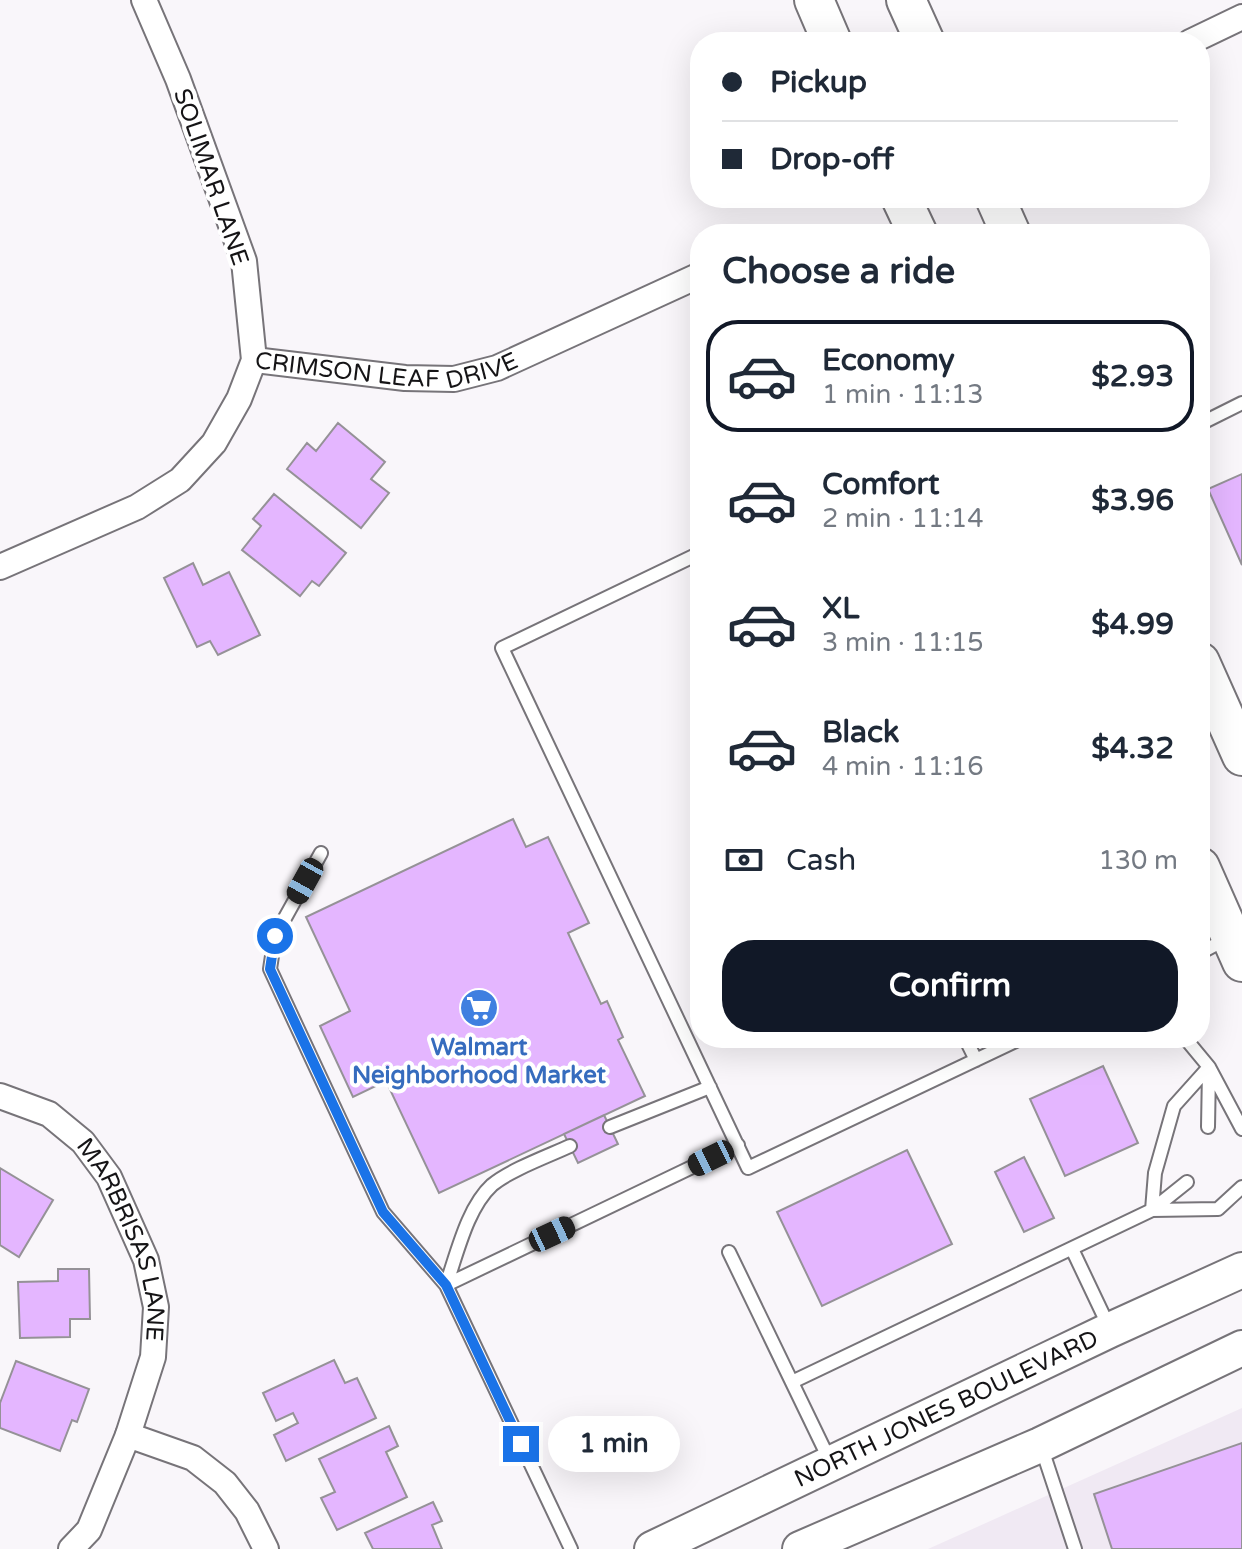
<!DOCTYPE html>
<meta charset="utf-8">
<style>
:root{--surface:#fff;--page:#f6f6f7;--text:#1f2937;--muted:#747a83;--line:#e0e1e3;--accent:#111827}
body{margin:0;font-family:"Varela Round",sans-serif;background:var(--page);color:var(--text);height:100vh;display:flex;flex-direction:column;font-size:30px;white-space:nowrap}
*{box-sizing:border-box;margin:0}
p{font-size:26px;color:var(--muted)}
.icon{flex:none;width:44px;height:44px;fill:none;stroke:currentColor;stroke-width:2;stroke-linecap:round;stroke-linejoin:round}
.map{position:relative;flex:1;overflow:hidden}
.drawer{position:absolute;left:690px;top:224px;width:520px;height:824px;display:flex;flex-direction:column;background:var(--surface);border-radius:32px;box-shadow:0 8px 32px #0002}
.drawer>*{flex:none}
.guide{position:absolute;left:690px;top:32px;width:520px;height:176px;border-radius:32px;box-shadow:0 8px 32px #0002;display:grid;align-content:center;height:176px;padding:0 32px;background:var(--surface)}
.end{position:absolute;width:36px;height:36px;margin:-18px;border:10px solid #1a73e8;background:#fff;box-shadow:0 0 0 4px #fff}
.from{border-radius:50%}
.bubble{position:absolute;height:56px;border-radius:28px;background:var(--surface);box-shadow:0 8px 32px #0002;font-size:26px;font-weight:700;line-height:56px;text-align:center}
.car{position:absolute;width:24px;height:48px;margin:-24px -12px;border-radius:10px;box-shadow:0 0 6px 2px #0007;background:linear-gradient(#222 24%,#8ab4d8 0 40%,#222 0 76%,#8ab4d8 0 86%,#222 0)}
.guide b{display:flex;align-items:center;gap:28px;height:76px;font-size:30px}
.guide b+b{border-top:2px solid var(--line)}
.guide i{width:20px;height:20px;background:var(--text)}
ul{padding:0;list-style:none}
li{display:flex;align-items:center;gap:24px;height:112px;margin:0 16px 12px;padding:0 16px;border:4px solid transparent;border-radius:32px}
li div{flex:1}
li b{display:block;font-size:30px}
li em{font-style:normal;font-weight:700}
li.selected{border-color:var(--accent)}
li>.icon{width:72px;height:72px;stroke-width:1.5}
h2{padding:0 32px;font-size:36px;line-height:96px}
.pay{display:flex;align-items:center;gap:20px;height:88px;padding:0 32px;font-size:30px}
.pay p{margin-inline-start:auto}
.action{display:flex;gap:16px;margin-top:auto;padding:16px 32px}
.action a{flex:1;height:92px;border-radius:32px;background:var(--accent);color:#fff;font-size:32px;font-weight:700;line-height:92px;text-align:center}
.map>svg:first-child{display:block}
.built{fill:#f0e9f3}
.building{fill:#e4b6ff;stroke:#959297;stroke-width:2}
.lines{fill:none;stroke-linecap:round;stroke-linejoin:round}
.service-casing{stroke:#777479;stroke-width:16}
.minor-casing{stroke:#777479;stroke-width:28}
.secondary-casing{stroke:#777479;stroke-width:38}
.primary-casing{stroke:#777479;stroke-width:42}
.service{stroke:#fff;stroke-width:12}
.minor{stroke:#fff;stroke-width:24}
.secondary{stroke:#fff;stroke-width:34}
.primary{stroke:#fff;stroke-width:38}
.route{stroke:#1a73e8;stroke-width:10}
.labels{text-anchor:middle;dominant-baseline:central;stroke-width:8;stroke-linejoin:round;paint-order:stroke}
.street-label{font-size:24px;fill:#151416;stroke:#fff}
.shop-label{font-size:24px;font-weight:bold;fill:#366cbe;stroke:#fff}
</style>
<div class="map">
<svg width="1242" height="1549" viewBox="0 0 1242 1549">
<rect width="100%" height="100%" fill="#f9f6fa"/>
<path class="built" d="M1242,1408V1549H928Z"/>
<path class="building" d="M338,423L385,462L371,479L389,493L361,528L287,469L307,443L316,451Z
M1242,474V565L1208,489Z
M274,494L346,553L319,586L312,581L300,596L242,550L261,526L253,519Z
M193,563L203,585L229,572L260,635L218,655L210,641L197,647L164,578Z
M513,819L526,847L548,837L589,923L568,933L601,1004L607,1001L623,1037L618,1040L645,1096L439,1193L386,1081L353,1097L320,1026L350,1011L306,917Z
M1103,1066L1138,1143L1065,1176L1030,1099Z
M604,1115L618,1144L578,1163L564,1134Z
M907,1150L952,1244L822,1306L777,1212Z
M1024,1157L1054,1218L1024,1232L995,1172Z
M0,1168L53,1200L19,1257L0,1245Z
M58,1269H89L90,1319H70V1337L20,1338L18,1282L58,1281Z
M334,1360L345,1383L357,1378L376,1418L286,1461L274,1435L298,1423L293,1413L276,1421L263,1393Z
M16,1361L89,1389L77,1422L72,1420L60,1451L0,1428V1403Z
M389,1426L398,1446L386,1452L407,1497L337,1530L321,1498L335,1492L319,1459Z
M1242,1443V1549H1112L1094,1494Z
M433,1502L442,1521L432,1525L442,1549H373L365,1533Z"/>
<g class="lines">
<defs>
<path id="service" d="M1200,424L1242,403
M700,553L502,648L748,1168L1022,1038
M321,853L275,936L270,969L383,1212L446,1285C457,1254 467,1208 492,1185C510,1170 548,1156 570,1146
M1200,953L1226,939
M965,1038L976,1060
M1185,1038L1209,1067L1242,1129
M610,1127L710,1087
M1208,1127L1209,1070
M1152,1210L1155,1173L1174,1106L1209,1067
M1152,1210L1218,1209L1242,1187
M1072,1249L1109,1327
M729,1252L830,1461
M792,1382L1152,1210L1187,1182
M1041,1446L1075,1549
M571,1549L446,1285L738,1145"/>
<g id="minor">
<path d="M1190,42L1242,17"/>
<path id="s1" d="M254,360L405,378L454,379L497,368L700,275"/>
<path d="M0,567L137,507L180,480L214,443L239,399L254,360L244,261L178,79L144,0"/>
<path id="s2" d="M0,1096L49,1114L83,1142L109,1177L146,1260L156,1307L153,1357L128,1435L89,1530L71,1549"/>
<path d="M128,1435L193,1458L225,1483L247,1511L266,1549"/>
</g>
<g id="secondary">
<path id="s3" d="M652,1549L1110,1330L1242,1270"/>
<path d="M800,1549L1040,1445L1242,1348"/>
</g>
<path id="primary" d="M814,0L832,42
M906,0L925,42
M901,198L918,234
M995,198L1011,234
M1200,662L1242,756
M1200,867L1242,962"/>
</defs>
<use href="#service" class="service-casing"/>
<use href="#minor" class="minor-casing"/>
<use href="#secondary" class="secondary-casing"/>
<use href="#primary" class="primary-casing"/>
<use href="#service" class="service"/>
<use href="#minor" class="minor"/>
<use href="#secondary" class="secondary"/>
<use href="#primary" class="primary"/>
</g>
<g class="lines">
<path class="route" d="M275,936L270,969L383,1212L446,1285L521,1444"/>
</g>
<defs>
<symbol id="supermarket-disc" viewBox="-11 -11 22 22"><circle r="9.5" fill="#3f7fe0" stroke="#fff"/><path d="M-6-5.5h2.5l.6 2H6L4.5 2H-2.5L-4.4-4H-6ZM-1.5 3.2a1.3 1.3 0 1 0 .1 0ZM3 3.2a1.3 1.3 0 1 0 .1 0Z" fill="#fff"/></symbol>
</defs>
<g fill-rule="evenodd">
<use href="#supermarket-disc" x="457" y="986" width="44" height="44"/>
</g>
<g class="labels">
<g class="street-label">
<text transform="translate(211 177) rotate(71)">SOLIMAR LANE</text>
<text stroke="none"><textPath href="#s1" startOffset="134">CRIMSON LEAF DRIVE</textPath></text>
<text stroke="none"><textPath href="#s2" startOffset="204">MARBRISAS LANE</textPath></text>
<text stroke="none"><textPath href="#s3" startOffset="326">NORTH JONES BOULEVARD</textPath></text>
</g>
<g class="shop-label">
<text x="479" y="1047">Walmart<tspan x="479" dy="28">Neighborhood Market</tspan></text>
</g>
</g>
</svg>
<i class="end from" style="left:275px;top:936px"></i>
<i class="end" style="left:521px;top:1444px"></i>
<div class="bubble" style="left:548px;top:1416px;width:132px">1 min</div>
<i class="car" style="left:305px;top:881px;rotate:209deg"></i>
<i class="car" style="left:711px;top:1158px;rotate:244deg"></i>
<i class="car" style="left:552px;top:1234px;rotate:65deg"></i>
<div class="guide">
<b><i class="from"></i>Pickup</b>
<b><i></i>Drop-off</b>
</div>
<section class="drawer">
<h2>Choose a ride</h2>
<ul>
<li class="selected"><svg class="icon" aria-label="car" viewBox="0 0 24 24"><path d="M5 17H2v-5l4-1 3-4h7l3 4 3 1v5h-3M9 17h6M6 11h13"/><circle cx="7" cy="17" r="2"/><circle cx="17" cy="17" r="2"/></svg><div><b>Economy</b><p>1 min · 11:13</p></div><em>$2.93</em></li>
<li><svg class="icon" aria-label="car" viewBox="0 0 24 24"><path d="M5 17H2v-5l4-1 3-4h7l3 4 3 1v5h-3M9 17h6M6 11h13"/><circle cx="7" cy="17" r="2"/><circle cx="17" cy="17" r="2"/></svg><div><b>Comfort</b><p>2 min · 11:14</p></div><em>$3.96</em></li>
<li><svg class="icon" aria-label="car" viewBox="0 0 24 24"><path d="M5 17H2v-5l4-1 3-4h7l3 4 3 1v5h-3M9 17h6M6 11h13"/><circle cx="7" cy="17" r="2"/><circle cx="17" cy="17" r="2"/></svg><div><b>XL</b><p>3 min · 11:15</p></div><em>$4.99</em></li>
<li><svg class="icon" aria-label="car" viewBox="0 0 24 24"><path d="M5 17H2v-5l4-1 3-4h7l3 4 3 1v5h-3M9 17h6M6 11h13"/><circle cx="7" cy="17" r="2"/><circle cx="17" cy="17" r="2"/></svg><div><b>Black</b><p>4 min · 11:16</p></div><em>$4.32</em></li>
</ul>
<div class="pay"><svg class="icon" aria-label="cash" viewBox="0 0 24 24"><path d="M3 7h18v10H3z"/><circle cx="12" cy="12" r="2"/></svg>Cash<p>130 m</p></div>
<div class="action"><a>Confirm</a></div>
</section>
</div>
